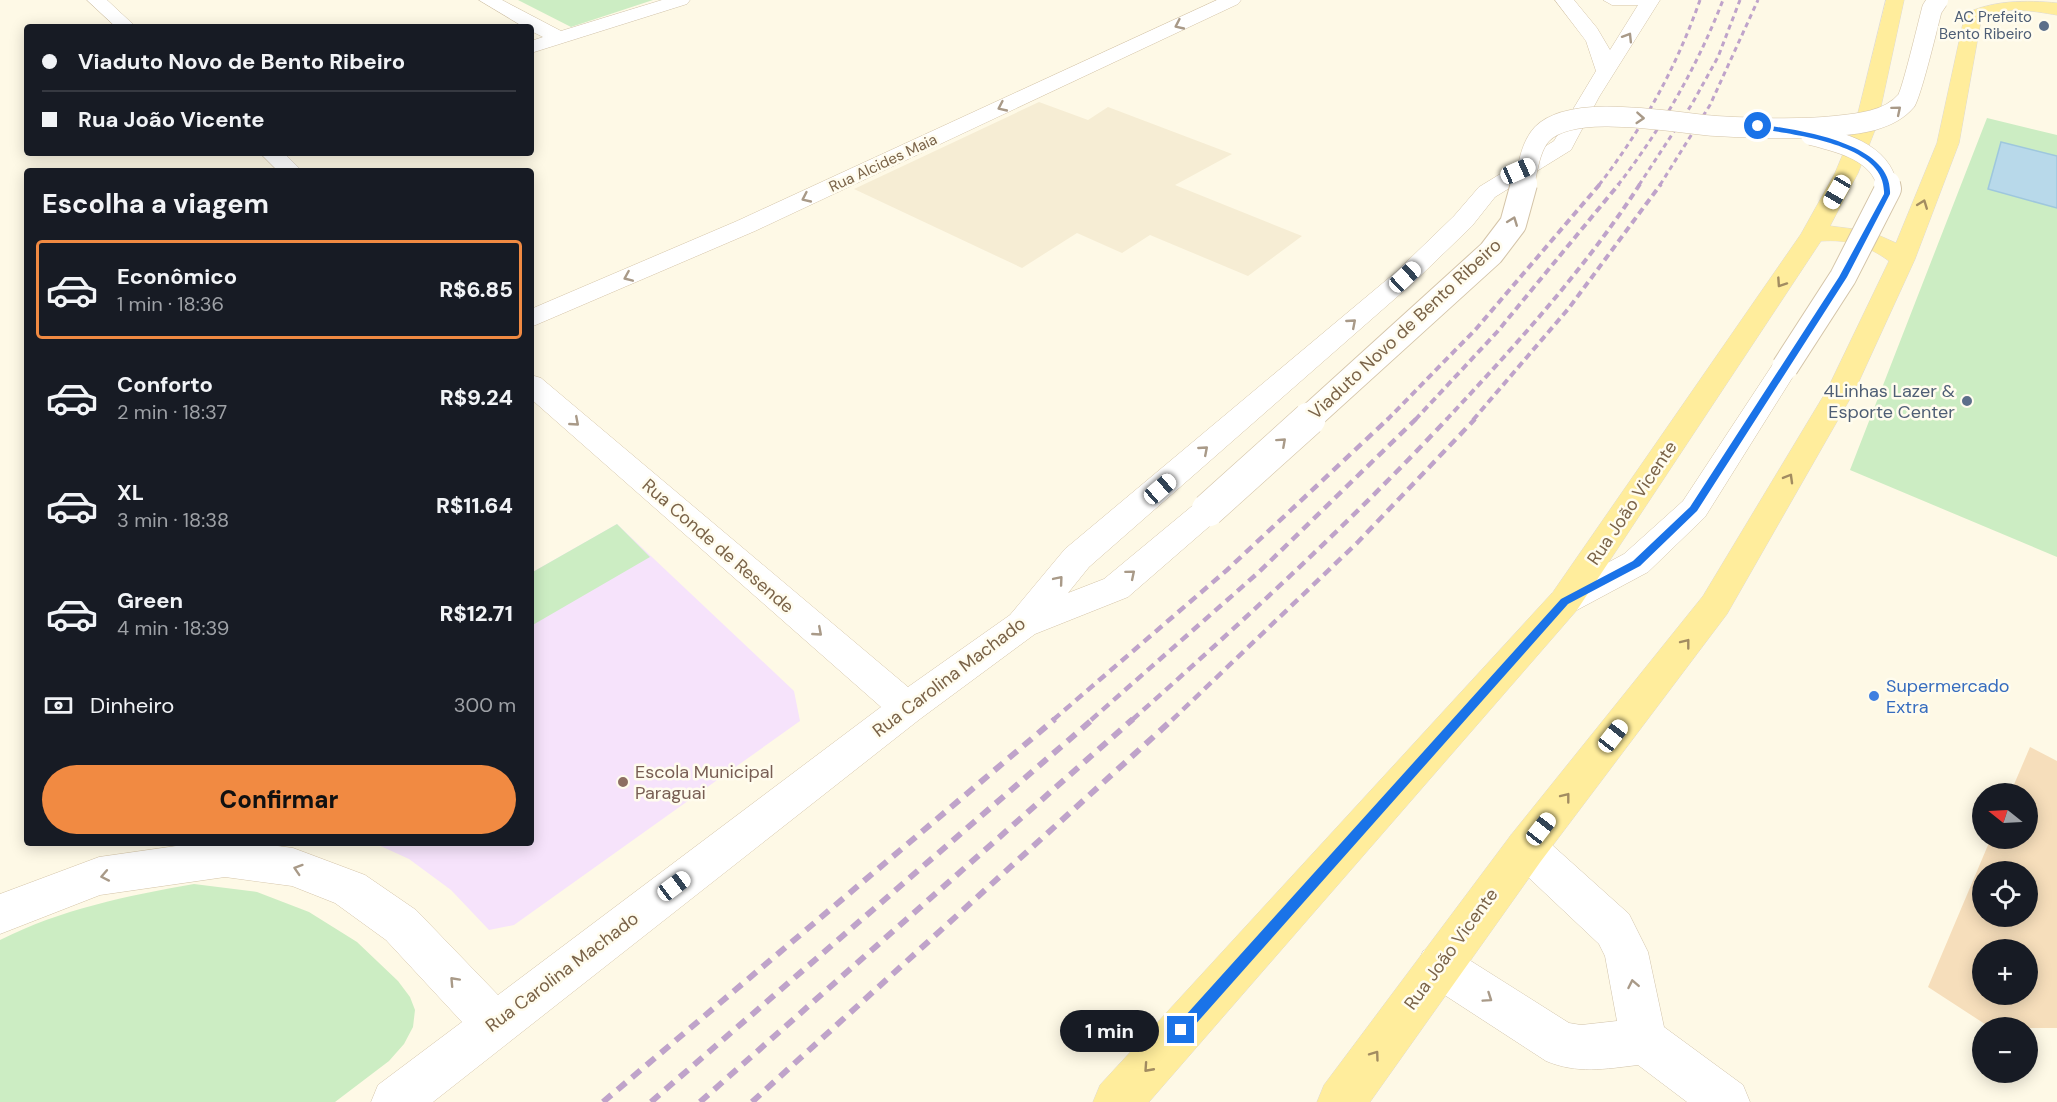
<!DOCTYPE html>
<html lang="pt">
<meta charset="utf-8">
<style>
:root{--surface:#171b24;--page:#242831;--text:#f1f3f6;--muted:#9ea1a6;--line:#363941;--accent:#f18a42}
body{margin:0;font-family:"DM Sans",sans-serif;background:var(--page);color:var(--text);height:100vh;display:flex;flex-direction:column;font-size:22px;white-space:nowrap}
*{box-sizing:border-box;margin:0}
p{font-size:20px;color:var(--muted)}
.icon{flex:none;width:33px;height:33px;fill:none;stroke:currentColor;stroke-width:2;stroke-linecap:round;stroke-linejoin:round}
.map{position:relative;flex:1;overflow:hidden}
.side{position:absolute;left:24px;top:168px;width:510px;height:678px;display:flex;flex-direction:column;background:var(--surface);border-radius:6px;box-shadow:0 3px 15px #0003}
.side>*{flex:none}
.hud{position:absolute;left:24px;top:24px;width:510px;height:132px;border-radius:6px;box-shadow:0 3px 15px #0003;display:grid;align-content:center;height:132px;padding:0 18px;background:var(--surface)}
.needle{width:39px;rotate:288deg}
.tools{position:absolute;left:1972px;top:783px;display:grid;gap:12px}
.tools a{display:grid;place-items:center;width:66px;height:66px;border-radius:50%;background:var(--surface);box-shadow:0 3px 15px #0003;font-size:30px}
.end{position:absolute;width:27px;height:27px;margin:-14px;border:8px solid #1a73e8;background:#fff;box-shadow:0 0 0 3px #fff}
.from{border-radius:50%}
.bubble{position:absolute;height:42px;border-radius:21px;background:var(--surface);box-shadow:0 3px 15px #0003;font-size:20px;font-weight:800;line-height:42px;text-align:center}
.car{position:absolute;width:18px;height:36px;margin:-18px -9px;border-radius:8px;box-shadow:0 0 4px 2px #0007;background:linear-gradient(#fff 24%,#345 0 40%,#fff 0 76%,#345 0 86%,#fff 0)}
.hud b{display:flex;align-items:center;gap:21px;height:57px;font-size:22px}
.hud b+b{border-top:2px solid var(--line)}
.hud i{width:15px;height:15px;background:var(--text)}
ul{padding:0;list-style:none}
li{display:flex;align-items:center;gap:18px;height:99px;margin:0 12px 9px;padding:0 6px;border:3px solid transparent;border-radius:6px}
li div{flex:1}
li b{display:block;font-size:22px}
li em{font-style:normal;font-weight:800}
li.active{border-color:var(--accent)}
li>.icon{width:54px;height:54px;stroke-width:1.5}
h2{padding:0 18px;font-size:27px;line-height:72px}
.pay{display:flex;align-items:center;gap:15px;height:66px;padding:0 18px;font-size:22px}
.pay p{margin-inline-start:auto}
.action{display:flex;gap:12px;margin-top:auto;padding:12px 18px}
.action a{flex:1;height:69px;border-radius:36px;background:var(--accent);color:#111;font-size:24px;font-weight:800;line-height:69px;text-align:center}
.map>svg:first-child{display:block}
.residential{fill:#f6edd4}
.education{fill:#f6e3fb}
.green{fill:#ccedc3}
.water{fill:#b8d9ea;stroke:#9ec7dd;stroke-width:1.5}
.building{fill:#f6debb;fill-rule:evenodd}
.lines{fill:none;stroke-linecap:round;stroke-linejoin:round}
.street-casing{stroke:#d1c3aa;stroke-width:1}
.secondary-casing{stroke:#d4c4a8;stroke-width:1}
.primary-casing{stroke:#dfdad3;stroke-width:1}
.street{fill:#fff;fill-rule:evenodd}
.secondary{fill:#fff;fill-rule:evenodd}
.primary{fill:#ffed9c;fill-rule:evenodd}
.rail-far3{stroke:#bfa3ca;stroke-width:3;stroke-dasharray:5 4;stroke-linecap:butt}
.rail-far2{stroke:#bfa3ca;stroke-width:4;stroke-dasharray:7 4.5;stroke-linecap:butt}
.rail-far1{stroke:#bfa3ca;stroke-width:4.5;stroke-dasharray:9 6;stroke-linecap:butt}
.rail{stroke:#bfa3ca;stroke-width:6;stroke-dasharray:11 8;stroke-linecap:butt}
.secondary-bridge-far2-casing{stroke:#d4c4a8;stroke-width:21;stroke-linecap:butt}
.secondary-bridge-far1-casing{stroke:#d4c4a8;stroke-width:28;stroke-linecap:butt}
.secondary-bridge-casing{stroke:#d4c4a8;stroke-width:34;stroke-linecap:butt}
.secondary-bridge-far2{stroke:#fff;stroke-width:20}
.secondary-bridge-far1{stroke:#fff;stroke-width:26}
.secondary-bridge{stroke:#fff;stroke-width:33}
.oneway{stroke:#a99a88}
.oneway2{stroke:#a28c61}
.route{fill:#1a73e8}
.service-dot{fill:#5c6f8a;stroke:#fffcee;stroke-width:2}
.shop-dot{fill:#3f7fe0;stroke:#fffcee;stroke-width:2}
.education-dot{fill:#8d6e63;stroke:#fffcee;stroke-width:2}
.labels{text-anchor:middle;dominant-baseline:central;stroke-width:5;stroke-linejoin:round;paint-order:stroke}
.far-service-label{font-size:15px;fill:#4e5e75;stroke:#fffcee;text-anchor:end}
.far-street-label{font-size:15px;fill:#7a6348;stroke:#fffcee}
.street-label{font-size:18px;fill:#7a6348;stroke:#fffcee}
.service-label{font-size:18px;fill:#4e5e75;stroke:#fffcee;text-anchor:end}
.shop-label{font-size:18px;fill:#366cbe;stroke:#fffcee;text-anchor:start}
.education-label{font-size:18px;fill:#785e54;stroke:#fffcee;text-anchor:start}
</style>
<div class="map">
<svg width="2057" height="1102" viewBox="0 0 2057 1102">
<rect width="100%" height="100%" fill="#fef9e6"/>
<path class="residential" d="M1039,102L1088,120L1108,107L1232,154L1175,185L1302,236L1248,276L1150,235L1122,253L1077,233L1022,268L854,189Z"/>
<path class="education" d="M617,524L794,691L800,721L514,925L489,930L451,890L409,859L374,843H531V573Z"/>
<path class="green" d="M518,0H653L571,27Z
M1987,118L2057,135V557L1850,470Z
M617,524L650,557L531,626V573Z
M194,884L257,892L309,912L357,942L398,981L410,997L415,1010L413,1027L404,1044L389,1061L335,1102H0V940C62,909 126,896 194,884Z"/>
<path class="water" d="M2001,142L2057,156V208L1988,189Z"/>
<path class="building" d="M2030,747L2057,761V1028H1991L1928,987L1991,838H2028V794H2010ZM1983,872H2028V916H1983ZM1983,950H2028V994H1983Z"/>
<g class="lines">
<defs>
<path id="street" d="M87,0H107L136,27H116Z
M479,0H502L561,31L662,0H690L687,4L531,53V41L543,37L531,31V27H524Z
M260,153H284L302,171H278Z
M1526,829L1541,835L1629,914L1648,952L1664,1027L1743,1085L1750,1102H1687L1638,1065C1605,1069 1577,1074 1546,1061L1423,981L1417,966L1423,951L1439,944L1455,951L1569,1023L1581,1025L1617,1021L1605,956L1599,944L1511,861L1505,848L1511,835Z"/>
<path id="secondary" d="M1217,0H1241L1238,4L755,231L531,327V309L737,221Z
M1555,0H1574L1597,28L1610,50L1638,5H1612L1603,0H1660L1599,97L1571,150L1495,197L1472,226L1414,282L1089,567L1068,593L1104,579L1197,502L1208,499L1219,502L1224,510L1219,518L1128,597L1035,634L920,719L433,1102H371L378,1085L462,1022L386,940L335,903L292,886L225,877L100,895L0,934V894L99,857L197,843H255L293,848L365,875L416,910L498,995L881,707L531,399V375L541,378L908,687L1010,615L1065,549L1396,272L1454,216L1479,187L1554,141L1596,71L1586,41Z
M1785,358L1795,361L1799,367L1705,517L1648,572L1577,610L1565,614L1553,610L1548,601L1553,592L1624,554L1683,501L1775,361Z"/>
<path id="primary" d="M1886,0H1904L1877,125L1858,173L1830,226L1869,231L1896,243L1937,143L1965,14C1992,0 2027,0 2057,3V15C2033,11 2002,5 1981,20L1959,143L1915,259L1855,390L1727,614L1541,861L1370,1102H1317L1324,1085L1511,835L1703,596L1827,390L1889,261C1867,245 1848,239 1821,241L1577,610L1149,1102H1093L1100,1085L1553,592L1801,234L1835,173L1855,125Z"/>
</defs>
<use href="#street" class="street-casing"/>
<use href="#secondary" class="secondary-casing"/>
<use href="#primary" class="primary-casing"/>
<use href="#street" class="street"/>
<use href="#secondary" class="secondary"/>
<use href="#primary" class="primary"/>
<path class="rail-far3" d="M1599,185C1643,128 1676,68 1700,0
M1618,185C1662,128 1697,67 1723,0
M1639,185L1692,104L1718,57L1740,0
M1660,185L1710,105L1758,0"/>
<path class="rail-far2" d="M1387,420L1476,329L1600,184
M1415,420L1497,332L1619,184
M1446,420C1515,346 1585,269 1640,184
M1473,420L1569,308L1661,184"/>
<path class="rail-far1" d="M1053,720L1227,570L1388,419
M1091,720L1259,572L1416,419
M1132,720C1240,624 1348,525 1447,419
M1172,720L1357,543L1475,419"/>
<path class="rail" d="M603,1102L1055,719
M651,1102L1093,719
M700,1102L1133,719
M752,1102L1173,719"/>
<defs>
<path id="secondary-bridge-far2" d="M1811,135C1840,142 1880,152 1887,185
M1524,185C1528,168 1530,147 1542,134C1573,102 1674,123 1716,126C1755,128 1795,130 1835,126C1858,124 1889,121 1906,101C1912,93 1928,24 1932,9L1938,0"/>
<path id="secondary-bridge-far1" d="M1785,367L1843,277L1888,189L1887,184
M1307,420L1491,253L1513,224L1524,184"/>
<path id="secondary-bridge" d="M1208,510L1309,419"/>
</defs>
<use href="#secondary-bridge-far2" class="secondary-bridge-far2-casing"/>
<use href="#secondary-bridge-far1" class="secondary-bridge-far1-casing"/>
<use href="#secondary-bridge" class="secondary-bridge-casing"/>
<use href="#secondary-bridge-far2" class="secondary-bridge-far2"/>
<use href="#secondary-bridge-far1" class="secondary-bridge-far1"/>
<use href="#secondary-bridge" class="secondary-bridge"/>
</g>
<defs><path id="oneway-chevron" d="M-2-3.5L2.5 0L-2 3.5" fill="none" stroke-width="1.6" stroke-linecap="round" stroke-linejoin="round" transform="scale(1.5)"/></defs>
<g class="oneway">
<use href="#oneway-chevron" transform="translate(1179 25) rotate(155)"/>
<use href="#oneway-chevron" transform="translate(1628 37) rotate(-58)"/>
<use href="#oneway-chevron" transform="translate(1002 107) rotate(155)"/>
<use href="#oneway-chevron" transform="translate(1897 110) rotate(-40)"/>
<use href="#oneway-chevron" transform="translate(1640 118) rotate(4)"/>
<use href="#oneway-chevron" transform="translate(806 198) rotate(155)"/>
<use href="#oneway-chevron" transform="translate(1513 221) rotate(-69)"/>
<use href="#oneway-chevron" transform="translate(628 277) rotate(157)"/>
<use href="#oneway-chevron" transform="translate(1352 323) rotate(-41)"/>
<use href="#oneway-chevron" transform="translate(575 422) rotate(41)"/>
<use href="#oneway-chevron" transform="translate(1282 442) rotate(-42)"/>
<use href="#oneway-chevron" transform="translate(1204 450) rotate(-41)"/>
<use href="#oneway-chevron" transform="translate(1131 574) rotate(-40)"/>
<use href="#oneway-chevron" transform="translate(1059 580) rotate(-50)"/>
<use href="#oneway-chevron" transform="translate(818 632) rotate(41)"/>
<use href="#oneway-chevron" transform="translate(298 869) rotate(-162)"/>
<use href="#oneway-chevron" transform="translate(105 876) rotate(169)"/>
<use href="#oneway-chevron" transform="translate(454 981) rotate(-133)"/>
<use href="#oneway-chevron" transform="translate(1633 984) rotate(-101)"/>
<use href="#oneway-chevron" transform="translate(1488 998) rotate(34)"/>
</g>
<g class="oneway2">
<use href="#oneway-chevron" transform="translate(1923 204) rotate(-69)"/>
<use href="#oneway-chevron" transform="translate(1781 283) rotate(124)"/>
<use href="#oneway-chevron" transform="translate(1789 478) rotate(-60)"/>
<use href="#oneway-chevron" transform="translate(1686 643) rotate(-52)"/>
<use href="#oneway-chevron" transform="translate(1566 797) rotate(-52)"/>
<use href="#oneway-chevron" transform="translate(1375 1055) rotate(-54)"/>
<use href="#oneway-chevron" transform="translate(1148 1068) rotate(132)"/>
</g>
<path class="route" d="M1758,124C1797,130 1893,142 1890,194L1847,277L1697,511L1640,566L1568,604L1186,1035H1176V1026L1561,599L1633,561L1690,507L1839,277L1884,194C1887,143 1793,135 1756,128Z"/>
<g class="service-dot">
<circle cx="2044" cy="26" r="6"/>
<circle cx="1967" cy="401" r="6"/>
</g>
<circle class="shop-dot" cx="1874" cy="696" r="6"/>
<circle class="education-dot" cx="623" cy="782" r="6"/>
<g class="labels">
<g class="far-service-label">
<text x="2032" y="17">AC Prefeito<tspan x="2032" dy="17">Bento Ribeiro</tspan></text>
</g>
<g class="far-street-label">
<text transform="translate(883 163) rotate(-25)">Rua Alcides Maia</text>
</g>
<g class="street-label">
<text transform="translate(1405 329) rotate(-43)">Viaduto Novo de Bento Ribeiro</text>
<text transform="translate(1632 503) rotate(-56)">Rua João Vicente</text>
<text transform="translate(718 546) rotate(41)">Rua Conde de Resende</text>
<text transform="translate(949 677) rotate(-37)">Rua Carolina Machado</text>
<text transform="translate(1451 949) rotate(-54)">Rua João Vicente</text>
<text transform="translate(562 972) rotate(-37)">Rua Carolina Machado</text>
</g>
<g class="service-label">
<text x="1955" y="391">4Linhas Lazer &amp;<tspan x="1955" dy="21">Esporte Center</tspan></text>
</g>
<g class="shop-label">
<text x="1886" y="686">Supermercado<tspan x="1886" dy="21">Extra</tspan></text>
</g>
<g class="education-label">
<text x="635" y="772">Escola Municipal<tspan x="635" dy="21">Paraguai</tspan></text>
</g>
</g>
</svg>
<div class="tools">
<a><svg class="needle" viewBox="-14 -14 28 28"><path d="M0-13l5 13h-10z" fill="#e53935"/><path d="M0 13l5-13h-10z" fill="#9ea1a6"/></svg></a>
<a><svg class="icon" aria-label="locate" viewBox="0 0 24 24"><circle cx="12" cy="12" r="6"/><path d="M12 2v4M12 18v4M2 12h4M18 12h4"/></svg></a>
<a>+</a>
<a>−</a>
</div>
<i class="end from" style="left:1758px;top:126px"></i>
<i class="end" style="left:1181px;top:1030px"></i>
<div class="bubble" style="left:1060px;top:1010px;width:99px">1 min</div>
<i class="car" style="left:1518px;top:171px;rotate:66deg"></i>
<i class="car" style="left:1837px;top:192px;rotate:210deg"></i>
<i class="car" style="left:1405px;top:277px;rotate:47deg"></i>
<i class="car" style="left:1160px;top:489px;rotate:49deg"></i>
<i class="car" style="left:1613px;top:736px;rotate:38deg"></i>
<i class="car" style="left:1541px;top:829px;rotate:38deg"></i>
<i class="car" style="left:674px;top:886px;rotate:53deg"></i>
<div class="hud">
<b><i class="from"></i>Viaduto Novo de Bento Ribeiro</b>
<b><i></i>Rua João Vicente</b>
</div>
<section class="side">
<h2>Escolha a viagem</h2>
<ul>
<li class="active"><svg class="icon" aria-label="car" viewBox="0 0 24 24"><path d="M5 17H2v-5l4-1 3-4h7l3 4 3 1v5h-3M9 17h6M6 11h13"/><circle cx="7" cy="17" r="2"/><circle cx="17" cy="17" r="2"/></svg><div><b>Econômico</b><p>1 min · 18:36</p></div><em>R$6.85</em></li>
<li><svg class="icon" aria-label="car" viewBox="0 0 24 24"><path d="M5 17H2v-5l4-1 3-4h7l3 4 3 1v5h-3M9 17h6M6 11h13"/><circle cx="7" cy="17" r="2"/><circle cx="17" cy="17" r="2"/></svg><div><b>Conforto</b><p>2 min · 18:37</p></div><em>R$9.24</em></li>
<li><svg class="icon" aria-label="car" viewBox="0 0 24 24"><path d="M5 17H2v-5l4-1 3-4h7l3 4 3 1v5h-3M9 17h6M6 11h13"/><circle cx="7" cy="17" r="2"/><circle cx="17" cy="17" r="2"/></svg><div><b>XL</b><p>3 min · 18:38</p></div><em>R$11.64</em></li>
<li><svg class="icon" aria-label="car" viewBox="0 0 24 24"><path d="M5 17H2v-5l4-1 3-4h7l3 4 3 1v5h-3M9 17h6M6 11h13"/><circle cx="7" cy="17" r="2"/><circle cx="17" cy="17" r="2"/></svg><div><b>Green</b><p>4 min · 18:39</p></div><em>R$12.71</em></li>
</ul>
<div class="pay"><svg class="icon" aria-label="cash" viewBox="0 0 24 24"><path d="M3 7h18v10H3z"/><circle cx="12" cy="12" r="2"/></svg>Dinheiro<p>300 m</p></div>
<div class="action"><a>Confirmar</a></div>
</section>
</div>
